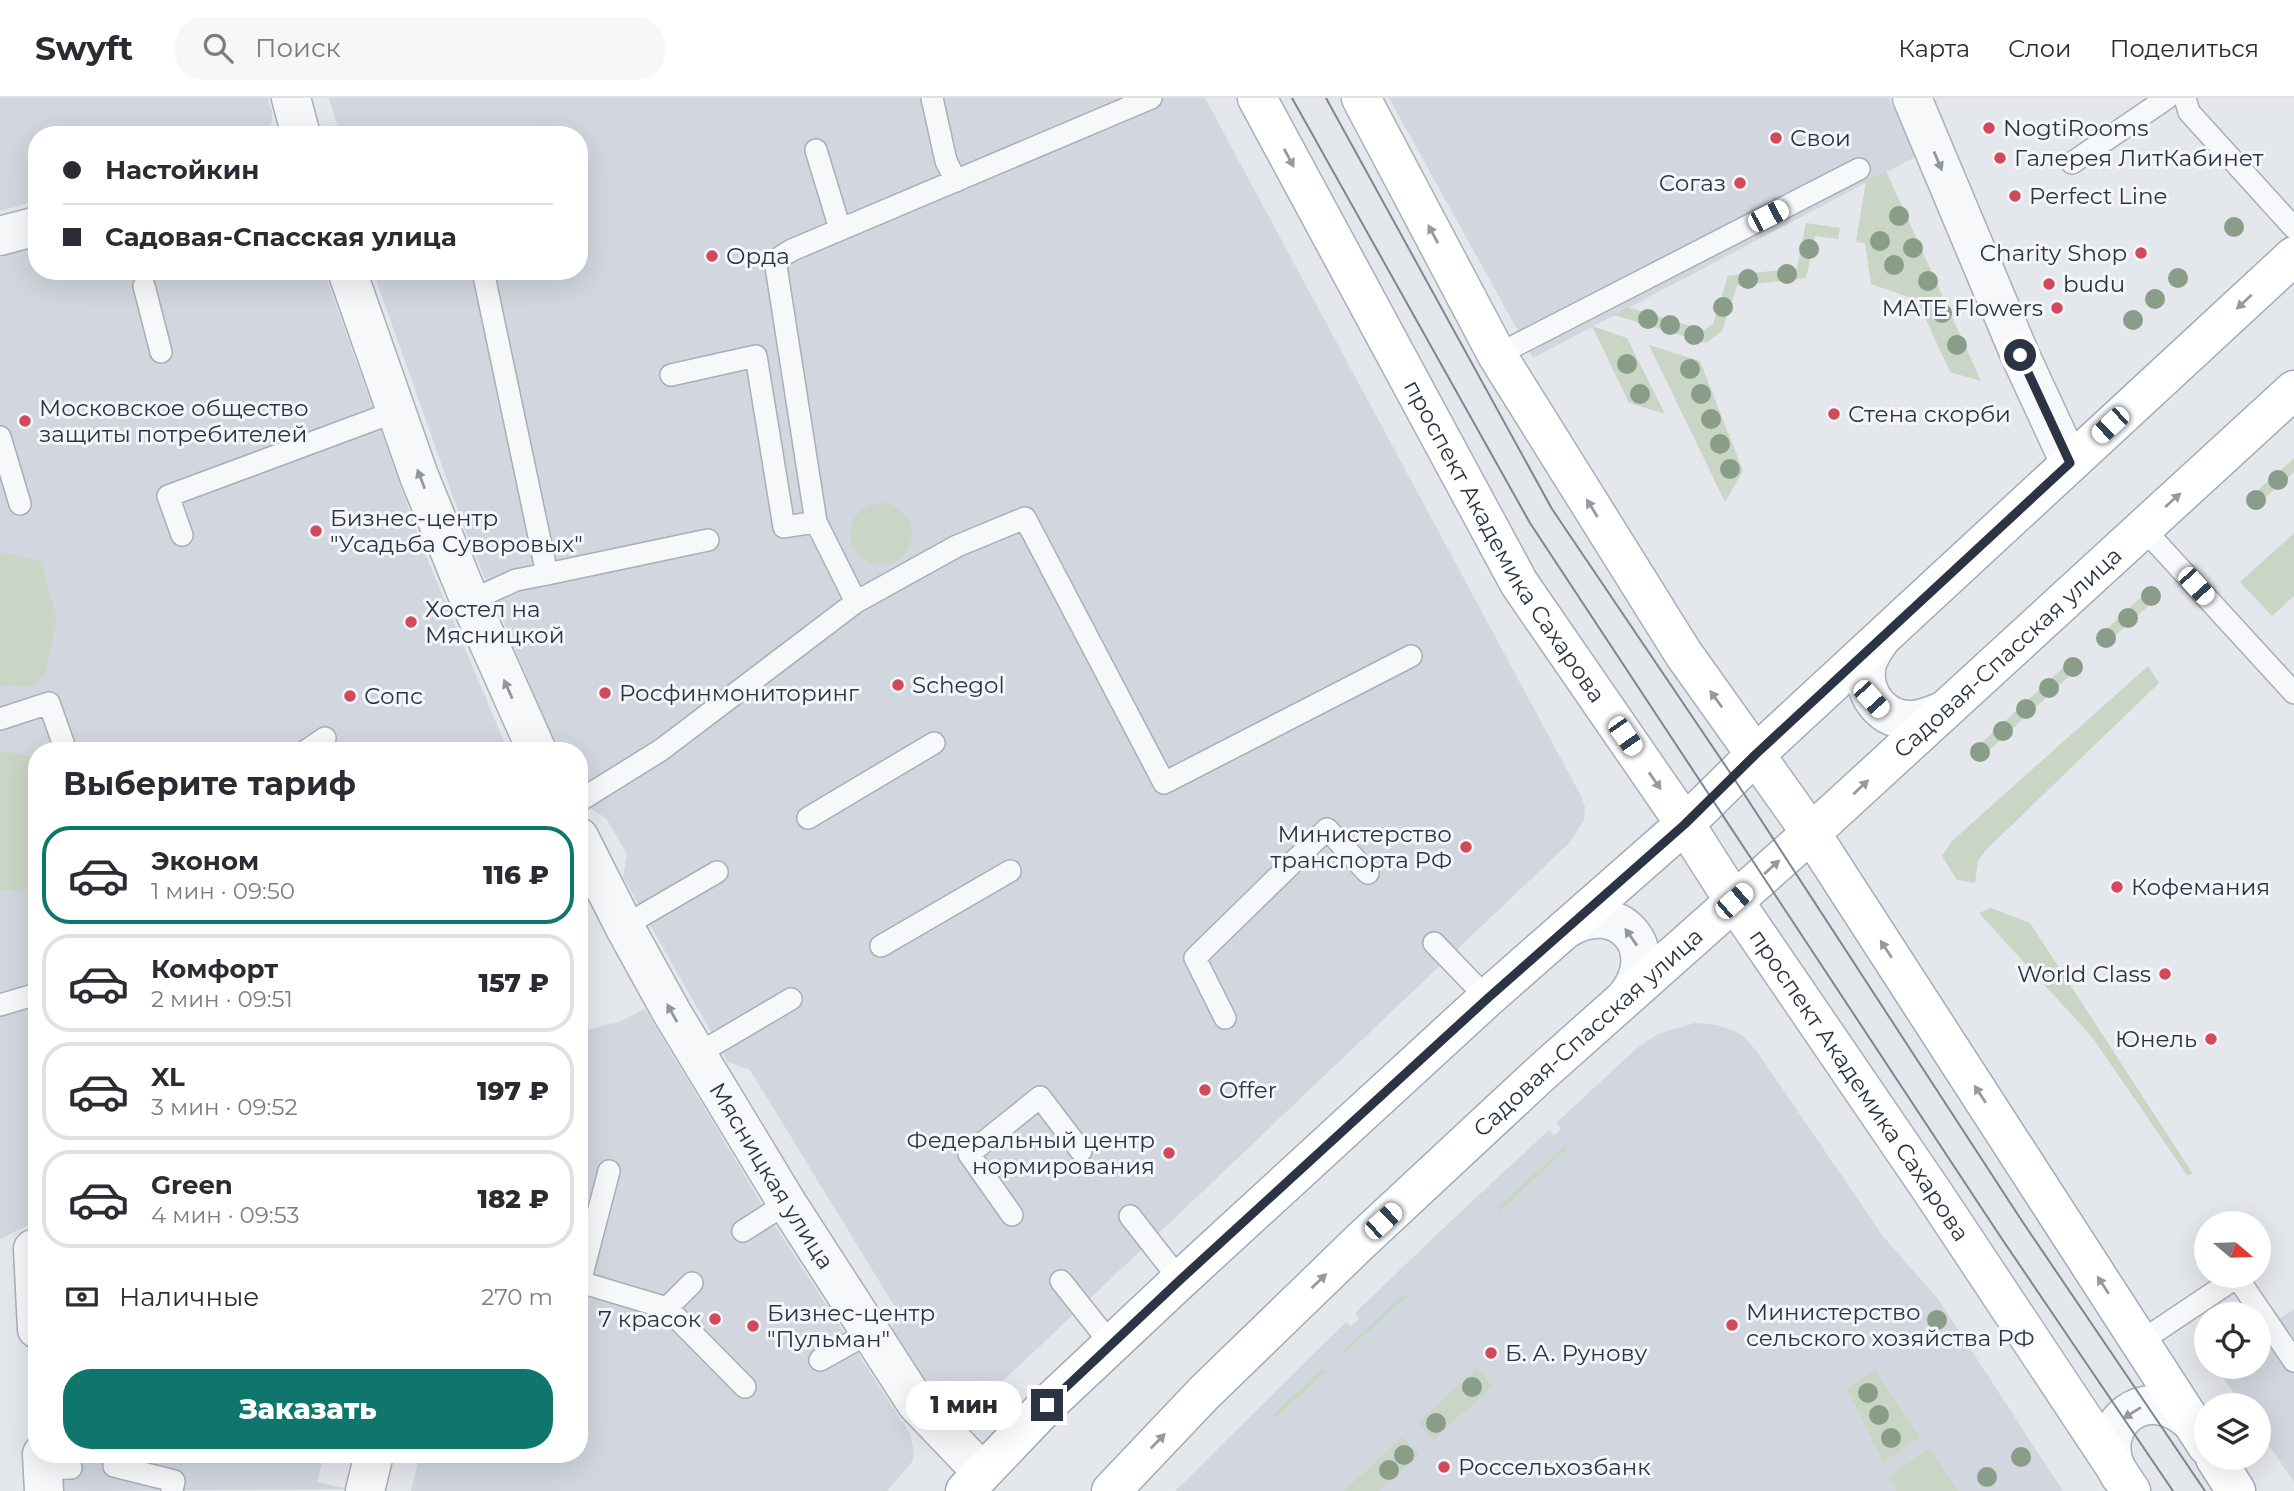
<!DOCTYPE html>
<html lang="ru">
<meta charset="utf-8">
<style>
:root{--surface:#fff;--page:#f7f7f7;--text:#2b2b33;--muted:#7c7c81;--line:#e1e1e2;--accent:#0f766e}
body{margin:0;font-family:Montserrat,sans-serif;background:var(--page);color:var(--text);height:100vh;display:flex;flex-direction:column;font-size:26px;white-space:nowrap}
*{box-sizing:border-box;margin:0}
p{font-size:23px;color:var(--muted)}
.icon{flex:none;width:38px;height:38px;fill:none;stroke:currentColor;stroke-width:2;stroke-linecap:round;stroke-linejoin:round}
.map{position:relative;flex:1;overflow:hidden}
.drawer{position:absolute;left:28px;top:644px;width:560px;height:721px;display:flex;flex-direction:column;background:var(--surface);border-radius:28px;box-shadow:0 7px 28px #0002}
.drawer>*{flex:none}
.guide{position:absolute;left:28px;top:28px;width:560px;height:154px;border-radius:28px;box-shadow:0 7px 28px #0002;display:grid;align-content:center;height:154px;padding:0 35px;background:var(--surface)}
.needle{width:46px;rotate:109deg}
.controls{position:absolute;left:2194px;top:1113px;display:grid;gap:14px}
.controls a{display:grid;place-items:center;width:77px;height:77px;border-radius:50%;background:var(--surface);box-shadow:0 7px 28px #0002;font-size:35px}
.end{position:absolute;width:32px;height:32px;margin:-16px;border:9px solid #2b3445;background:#fff;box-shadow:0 0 0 4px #fff}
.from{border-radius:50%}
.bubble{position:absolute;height:49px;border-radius:24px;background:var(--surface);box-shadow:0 7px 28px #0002;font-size:23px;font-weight:800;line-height:49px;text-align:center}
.car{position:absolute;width:21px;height:42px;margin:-21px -10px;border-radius:9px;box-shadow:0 0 5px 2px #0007;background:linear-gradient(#fff 24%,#345 0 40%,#fff 0 76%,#345 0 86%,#fff 0)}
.guide b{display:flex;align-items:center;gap:24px;height:66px;font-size:26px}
.guide b+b{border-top:2px solid var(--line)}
.guide i{width:18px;height:18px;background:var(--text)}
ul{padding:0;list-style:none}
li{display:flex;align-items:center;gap:21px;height:98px;margin:0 14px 10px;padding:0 21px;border:4px solid var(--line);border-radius:28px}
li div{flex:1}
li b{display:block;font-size:26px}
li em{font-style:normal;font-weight:800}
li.selected{border-color:var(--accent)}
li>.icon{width:63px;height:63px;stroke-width:1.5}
h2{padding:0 35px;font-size:32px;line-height:84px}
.pay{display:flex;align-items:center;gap:18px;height:77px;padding:0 35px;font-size:26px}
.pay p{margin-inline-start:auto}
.cta{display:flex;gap:14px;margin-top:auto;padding:14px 35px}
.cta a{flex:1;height:80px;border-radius:28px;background:var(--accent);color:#fff;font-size:28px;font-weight:800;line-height:80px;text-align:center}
header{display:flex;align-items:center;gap:42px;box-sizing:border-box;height:98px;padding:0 35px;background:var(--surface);border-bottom:2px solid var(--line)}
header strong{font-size:33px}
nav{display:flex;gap:38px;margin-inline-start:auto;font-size:24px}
.search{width:490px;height:63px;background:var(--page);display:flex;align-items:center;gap:18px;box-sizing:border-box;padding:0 24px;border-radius:28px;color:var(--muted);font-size:26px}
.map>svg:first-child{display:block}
.built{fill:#d2d6de}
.green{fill:#c9d6c5}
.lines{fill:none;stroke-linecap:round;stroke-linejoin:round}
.service-casing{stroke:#a9aeb7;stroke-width:24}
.minor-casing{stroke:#a9aeb7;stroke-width:41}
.tertiary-casing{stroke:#a9aeb7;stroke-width:41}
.secondary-casing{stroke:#a9aeb7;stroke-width:41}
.primary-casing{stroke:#a3abb8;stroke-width:41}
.service{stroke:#f7f8fa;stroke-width:21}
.minor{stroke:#f7f8fa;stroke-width:38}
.tertiary{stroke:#f7f8fa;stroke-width:38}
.secondary{stroke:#fff;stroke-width:38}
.primary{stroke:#fff;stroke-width:38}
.tram{stroke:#7d8696;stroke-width:2}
.tree{fill:#899d89}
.oneway{fill:#959aa2}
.oneway2{fill:#9196a0}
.route{stroke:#2b3445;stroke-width:9}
.poi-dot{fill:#d1495b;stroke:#f4f6f9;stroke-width:2.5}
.labels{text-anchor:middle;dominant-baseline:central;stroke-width:6;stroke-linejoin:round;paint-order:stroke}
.poi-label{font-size:23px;fill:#2b3445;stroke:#f4f6f9;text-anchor:start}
.street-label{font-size:23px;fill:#2b3445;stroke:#f4f6f9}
</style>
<header>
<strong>Swyft</strong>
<div class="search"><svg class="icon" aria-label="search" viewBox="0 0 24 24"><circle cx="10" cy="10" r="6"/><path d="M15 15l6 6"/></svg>Поиск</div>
<nav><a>Карта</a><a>Слои</a><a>Поделиться</a></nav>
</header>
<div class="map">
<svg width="2294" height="1393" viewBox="0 0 2294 1393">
<rect width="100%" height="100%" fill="#e4e7ec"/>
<path class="built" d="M0,0H268L272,13V24L263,37H37V103L0,113Z
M329,0H1205L1581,698L1585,709L1584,722L1571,743L1039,1249L1000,1285L979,1299L969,1303L949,1304L930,1293L892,1233L895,1209L750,972L728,964L623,779L627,756L606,720L586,708L579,695V653H558L467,438L373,173H579V37H340Z
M1389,0H1889L1915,59L1533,260Z
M37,149V173H324L423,451L508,653H37V1123L0,1141V159Z
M645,911L770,1120L910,1336L914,1354L912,1364L887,1393H411L420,1356H579V934L619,924Z
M1695,925L1716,927L1735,933L1744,939L1758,955L1882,1137L1938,1201L2063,1393H1175L1346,1224L1351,1228L1359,1221L1355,1215L1452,1122L1549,1032L1554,1037L1561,1031L1556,1025L1637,950L1658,936Z
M2294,1211V1384L2259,1333V1307H2242L2216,1269H2259V1235Z
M57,1356H324L317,1384L348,1391L58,1393Z"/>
<path class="green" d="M1886,73L1981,283L1950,274L1917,202L1871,186L1865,145L1856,144L1866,83Z
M1806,125L1840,130L1838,141L1815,138L1806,180L1737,188L1722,233L1706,245L1614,217L1627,209L1704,232L1713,226L1728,178L1797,170Z
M1592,228L1627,240L1665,316L1629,305Z
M1649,247L1700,263L1743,373L1725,404Z
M2294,360V374L2256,408H2249L2247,402Z
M850 436a31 31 0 1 1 62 0a31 31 0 1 1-62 0Z
M2294,435V498L2272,518L2240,484Z
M0,454L40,463L57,520L45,576L32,589L0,587Z
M2154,491L2158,495L2156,501L2106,546H2100L2098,543L2099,538L2149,492Z
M2076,561L2079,566L2077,571L1981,660L1973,659L1974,652L2070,563Z
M2148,568L2159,585L1986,752L1978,763L1975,785L1957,782L1942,758L1952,743Z
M0,653L37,659V790L0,792Z
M1991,810L2030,825L2193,1076L2187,1077L2092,939L1979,815Z
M1567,1046L1569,1049L1500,1113L1497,1110Z
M1404,1196L1406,1199L1345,1255L1342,1253Z
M1323,1270L1326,1273L1275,1320L1273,1317Z
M1477,1270L1493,1288L1433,1342L1418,1325Z
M1875,1272L1920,1339L1883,1364L1847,1291Z
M1402,1339L1419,1356L1378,1393H1344Z
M1929,1351L1958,1393H1897L1890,1378Z"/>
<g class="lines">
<defs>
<path id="service" d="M932,0L946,63L956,83
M2185,0L2189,14L2294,130
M816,52L840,131
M2072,65L2167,0
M483,173L547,476L708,442
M144,188L161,254
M1497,257L1859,71
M671,277L756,258L784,429L816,424
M0,339L20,406
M2143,430L2294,595
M182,437L168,398L397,313
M470,503L516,482L547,476
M856,504L816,424L776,168L782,158L792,152L1151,0
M0,621L49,605L66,653
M306,653L325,640
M579,703L661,652L856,504L957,448L1025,420L1164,685L1411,558
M808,720L934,645
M624,828L717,774
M1434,845L1487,900
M881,848L1010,773
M0,907L37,896
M1225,920L1195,860L1327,731L1368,775
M696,957L791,901
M609,1073L580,1184L667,1210L745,1289
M1012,1117L969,1056L1040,999L1081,1053
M1130,1118L1180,1182
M743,1133L787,1105
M1061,1183L1111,1246
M667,1210L692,1185
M2140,1244L2237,1179L2294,1263
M820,1262L870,1234
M114,1368L174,1383L172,1393
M43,1371L71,1370"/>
<path id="minor" d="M1912,0L2020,257L2070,365
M0,138L37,128
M33,1151L37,1231
M42,1356L44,1393
M2120,1378C2089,1325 2149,1281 2192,1325
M365,1393L374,1356"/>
<g id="tertiary">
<path d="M291,0L301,37"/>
<path d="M347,173L419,378L470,503L537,653"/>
<path d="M1880,542C1874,551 1867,560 1866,571C1863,598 1884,623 1911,622C1922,622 1933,617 1943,613"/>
<path id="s1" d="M579,739L624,828L672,915L787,1105L916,1305L982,1374"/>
<path d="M1566,831C1618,798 1665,851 1626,899"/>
</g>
<g id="secondary">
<path id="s2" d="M1257,0L1519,485L1685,726L1734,803L1934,1096L2131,1393"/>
<path d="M1361,0L1497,257L1683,555L1811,735"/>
</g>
<g id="primary">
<path d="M1811,735L2207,1348"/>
<path d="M2215,1360L2236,1393"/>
<path d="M965,1393L1047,1307L1180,1182L1487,900L1685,726L1756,656L2294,158"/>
<path id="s3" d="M1111,1393L1204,1295L1363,1141L1539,977L1811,735L2294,292"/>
</g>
</defs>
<use href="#service" class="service-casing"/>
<use href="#minor" class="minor-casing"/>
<use href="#tertiary" class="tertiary-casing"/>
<use href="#secondary" class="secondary-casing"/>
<use href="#primary" class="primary-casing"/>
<use href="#service" class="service"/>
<use href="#minor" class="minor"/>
<use href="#tertiary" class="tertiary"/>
<use href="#secondary" class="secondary"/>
<use href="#primary" class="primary"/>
<path class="tram" d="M1292,0L1530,425L2000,1138L2173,1393
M1326,0L1552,411L1733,679L2022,1123L2205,1393"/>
</g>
<g class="tree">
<circle cx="1899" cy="118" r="10"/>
<circle cx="2234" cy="129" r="10"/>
<circle cx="1880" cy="143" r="10"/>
<circle cx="1913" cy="150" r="10"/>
<circle cx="1809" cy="151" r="10"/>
<circle cx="1894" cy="167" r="10"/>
<circle cx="1787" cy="176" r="10"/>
<circle cx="2178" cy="180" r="10"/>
<circle cx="1748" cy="181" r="10"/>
<circle cx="1928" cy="183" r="10"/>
<circle cx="2155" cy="201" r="10"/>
<circle cx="1723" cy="209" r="10"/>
<circle cx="1942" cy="215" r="10"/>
<circle cx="1648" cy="221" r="10"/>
<circle cx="2133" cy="222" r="10"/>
<circle cx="1670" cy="227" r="10"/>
<circle cx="1694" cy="237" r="10"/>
<circle cx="1957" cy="247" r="10"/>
<circle cx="1627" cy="266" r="10"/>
<circle cx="1690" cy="271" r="10"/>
<circle cx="1640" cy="296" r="10"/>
<circle cx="1701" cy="296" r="10"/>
<circle cx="1711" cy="321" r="10"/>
<circle cx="1720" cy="346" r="10"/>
<circle cx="1730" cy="371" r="10"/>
<circle cx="2278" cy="382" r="10"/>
<circle cx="2256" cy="402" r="10"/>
<circle cx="2151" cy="498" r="10"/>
<circle cx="2128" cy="520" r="10"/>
<circle cx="2106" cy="540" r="10"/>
<circle cx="2073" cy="569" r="10"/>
<circle cx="2049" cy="590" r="10"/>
<circle cx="2026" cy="611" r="10"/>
<circle cx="2003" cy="633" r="10"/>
<circle cx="1980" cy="654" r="10"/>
<circle cx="1937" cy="1222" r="10"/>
<circle cx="1472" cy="1289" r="10"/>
<circle cx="1868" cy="1295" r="10"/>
<circle cx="1879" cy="1317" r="10"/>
<circle cx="1436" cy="1325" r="10"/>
<circle cx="1891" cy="1340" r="10"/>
<circle cx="1404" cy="1357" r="10"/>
<circle cx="2021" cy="1359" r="10"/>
<circle cx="1389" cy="1372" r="10"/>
<circle cx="1987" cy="1379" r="10"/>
</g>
<defs><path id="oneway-solid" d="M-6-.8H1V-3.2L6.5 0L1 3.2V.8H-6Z" transform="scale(1.75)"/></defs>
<g class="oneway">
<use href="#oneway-solid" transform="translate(1289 60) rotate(62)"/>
<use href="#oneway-solid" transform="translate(1433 136) rotate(-118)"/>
<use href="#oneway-solid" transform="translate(2244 204) rotate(137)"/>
<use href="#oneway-solid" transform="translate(2173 402) rotate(-42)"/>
<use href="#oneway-solid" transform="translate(1592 410) rotate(-122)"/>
<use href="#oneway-solid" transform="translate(1716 601) rotate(-126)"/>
<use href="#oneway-solid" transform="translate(1655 683) rotate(55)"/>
<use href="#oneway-solid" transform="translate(1861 689) rotate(-43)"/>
<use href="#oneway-solid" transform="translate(1772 769) rotate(-42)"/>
<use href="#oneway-solid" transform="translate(1886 851) rotate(-123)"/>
<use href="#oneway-solid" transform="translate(1980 996) rotate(-123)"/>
<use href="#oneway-solid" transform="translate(1319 1183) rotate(-44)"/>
<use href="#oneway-solid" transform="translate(2103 1187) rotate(-123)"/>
<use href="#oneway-solid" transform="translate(1158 1343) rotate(-46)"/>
</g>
<g class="oneway2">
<use href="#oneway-solid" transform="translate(1938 63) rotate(67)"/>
<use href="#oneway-solid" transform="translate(421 381) rotate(-111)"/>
<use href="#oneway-solid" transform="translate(508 591) rotate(-114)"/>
<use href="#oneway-solid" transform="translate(1631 839) rotate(-125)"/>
<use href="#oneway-solid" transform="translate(672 915) rotate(-119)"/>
<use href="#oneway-solid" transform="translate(2132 1315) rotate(148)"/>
</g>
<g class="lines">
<path class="route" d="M1047,1307L1180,1182L1488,900L1685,726L1756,656L2070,365L2020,257"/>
</g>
<g class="poi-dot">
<circle cx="1989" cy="30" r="7"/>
<circle cx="1776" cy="40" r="7"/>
<circle cx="2000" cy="60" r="7"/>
<circle cx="1740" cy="85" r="7"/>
<circle cx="2015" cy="98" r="7"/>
<circle cx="2141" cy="155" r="7"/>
<circle cx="712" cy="158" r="7"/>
<circle cx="2049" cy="186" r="7"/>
<circle cx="2057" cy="210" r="7"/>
<circle cx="1834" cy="316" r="7"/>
<circle cx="25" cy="323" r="7"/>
<circle cx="316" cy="433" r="7"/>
<circle cx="411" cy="524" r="7"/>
<circle cx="898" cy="587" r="7"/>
<circle cx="605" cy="595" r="7"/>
<circle cx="350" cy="598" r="7"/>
<circle cx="1466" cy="749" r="7"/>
<circle cx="2117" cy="789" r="7"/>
<circle cx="2165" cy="876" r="7"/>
<circle cx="2211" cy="941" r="7"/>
<circle cx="1205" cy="992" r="7"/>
<circle cx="1169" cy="1055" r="7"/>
<circle cx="715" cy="1221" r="7"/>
<circle cx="1732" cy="1227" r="7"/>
<circle cx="753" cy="1228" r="7"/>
<circle cx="1491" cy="1255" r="7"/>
<circle cx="1444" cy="1369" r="7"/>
</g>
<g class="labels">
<g class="poi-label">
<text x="2003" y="30">NogtiRooms</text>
<text x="1790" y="40">Свои</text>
<text x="2014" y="60">Галерея ЛитКабинет</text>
<text x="1726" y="85" text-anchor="end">Согаз</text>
<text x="2029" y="98">Perfect Line</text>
<text x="2127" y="155" text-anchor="end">Charity Shop</text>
<text x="726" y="158">Орда</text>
<text x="2063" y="186">budu</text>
<text x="2043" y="210" text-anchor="end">MATE Flowers</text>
<text x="39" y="310">Московское общество<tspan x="39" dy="26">защиты потребителей</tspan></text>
<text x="1848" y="316">Стена скорби</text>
<text x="330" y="420">Бизнес-центр<tspan x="330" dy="26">"Усадьба Суворовых"</tspan></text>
<text x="425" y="511">Хостел на<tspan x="425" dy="26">Мясницкой</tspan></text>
<text x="912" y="587">Schegol</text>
<text x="619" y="595">Росфинмониторинг</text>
<text x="364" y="598">Сопс</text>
<text x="1452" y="736" text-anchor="end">Министерство<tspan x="1452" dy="26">транспорта РФ</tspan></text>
<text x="2131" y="789">Кофемания</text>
<text x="2151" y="876" text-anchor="end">World Class</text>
<text x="2197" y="941" text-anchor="end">Юнель</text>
<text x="1219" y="992">Offer</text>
<text x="1155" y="1042" text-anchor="end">Федеральный центр<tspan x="1155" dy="26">нормирования</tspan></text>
<text x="1746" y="1214">Министерство<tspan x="1746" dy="26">сельского хозяйства РФ</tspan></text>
<text x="767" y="1215">Бизнес-центр<tspan x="767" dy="26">"Пульман"</tspan></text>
<text x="701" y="1221" text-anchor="end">7 красок</text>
<text x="1505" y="1255">Б. А. Рунову</text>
<text x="1458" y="1369">Россельхозбанк</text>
</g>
<g class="street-label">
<text stroke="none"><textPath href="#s2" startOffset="508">проспект Академика Сахарова</textPath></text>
<text stroke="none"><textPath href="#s3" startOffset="1228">Садовая-Спасская улица</textPath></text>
<text stroke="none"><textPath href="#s3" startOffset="662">Садовая-Спасская улица</textPath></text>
<text stroke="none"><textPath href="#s2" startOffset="1158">проспект Академика Сахарова</textPath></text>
<text stroke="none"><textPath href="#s1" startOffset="390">Мясницкая улица</textPath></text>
</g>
</g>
</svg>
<div class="controls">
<a><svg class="needle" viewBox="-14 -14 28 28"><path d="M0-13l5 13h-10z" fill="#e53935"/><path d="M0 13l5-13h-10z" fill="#7c7c81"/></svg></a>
<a><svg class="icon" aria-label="locate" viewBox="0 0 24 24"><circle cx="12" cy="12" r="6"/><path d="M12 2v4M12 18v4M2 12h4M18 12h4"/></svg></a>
<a><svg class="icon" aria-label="layers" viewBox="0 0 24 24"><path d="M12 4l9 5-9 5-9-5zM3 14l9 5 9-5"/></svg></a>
</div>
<i class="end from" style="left:2020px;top:257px"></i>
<i class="end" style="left:1047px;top:1307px"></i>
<div class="bubble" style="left:906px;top:1283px;width:116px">1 мин</div>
<i class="car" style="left:1768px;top:118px;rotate:63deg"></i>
<i class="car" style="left:2110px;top:327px;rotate:227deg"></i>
<i class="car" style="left:2196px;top:488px;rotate:138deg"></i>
<i class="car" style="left:1871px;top:601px;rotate:138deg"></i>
<i class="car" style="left:1625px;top:638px;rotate:145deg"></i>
<i class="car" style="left:1734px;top:803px;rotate:49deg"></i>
<i class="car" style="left:1383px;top:1123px;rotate:47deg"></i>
<div class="guide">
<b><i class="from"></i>Настойкин</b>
<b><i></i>Садовая-Спасская улица</b>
</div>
<section class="drawer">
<h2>Выберите тариф</h2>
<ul>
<li class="selected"><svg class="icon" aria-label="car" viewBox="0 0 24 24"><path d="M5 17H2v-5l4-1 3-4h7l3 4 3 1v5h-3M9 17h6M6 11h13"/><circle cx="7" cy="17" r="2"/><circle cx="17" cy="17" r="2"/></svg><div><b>Эконом</b><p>1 мин · 09:50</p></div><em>116 ₽</em></li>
<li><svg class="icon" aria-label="car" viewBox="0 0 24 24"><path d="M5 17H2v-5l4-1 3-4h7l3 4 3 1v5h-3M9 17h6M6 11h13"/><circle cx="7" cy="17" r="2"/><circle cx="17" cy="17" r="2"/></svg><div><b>Комфорт</b><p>2 мин · 09:51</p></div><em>157 ₽</em></li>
<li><svg class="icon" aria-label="car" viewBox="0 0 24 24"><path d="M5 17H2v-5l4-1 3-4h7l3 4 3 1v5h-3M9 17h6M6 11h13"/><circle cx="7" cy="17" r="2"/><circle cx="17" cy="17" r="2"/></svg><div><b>XL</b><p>3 мин · 09:52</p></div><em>197 ₽</em></li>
<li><svg class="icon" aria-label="car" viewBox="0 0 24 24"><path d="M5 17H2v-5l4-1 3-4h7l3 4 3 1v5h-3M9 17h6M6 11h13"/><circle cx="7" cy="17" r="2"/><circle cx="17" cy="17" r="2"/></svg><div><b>Green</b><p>4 мин · 09:53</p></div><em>182 ₽</em></li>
</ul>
<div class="pay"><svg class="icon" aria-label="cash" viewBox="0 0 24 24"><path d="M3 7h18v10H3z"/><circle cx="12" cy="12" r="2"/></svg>Наличные<p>270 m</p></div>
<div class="cta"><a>Заказать</a></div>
</section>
</div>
